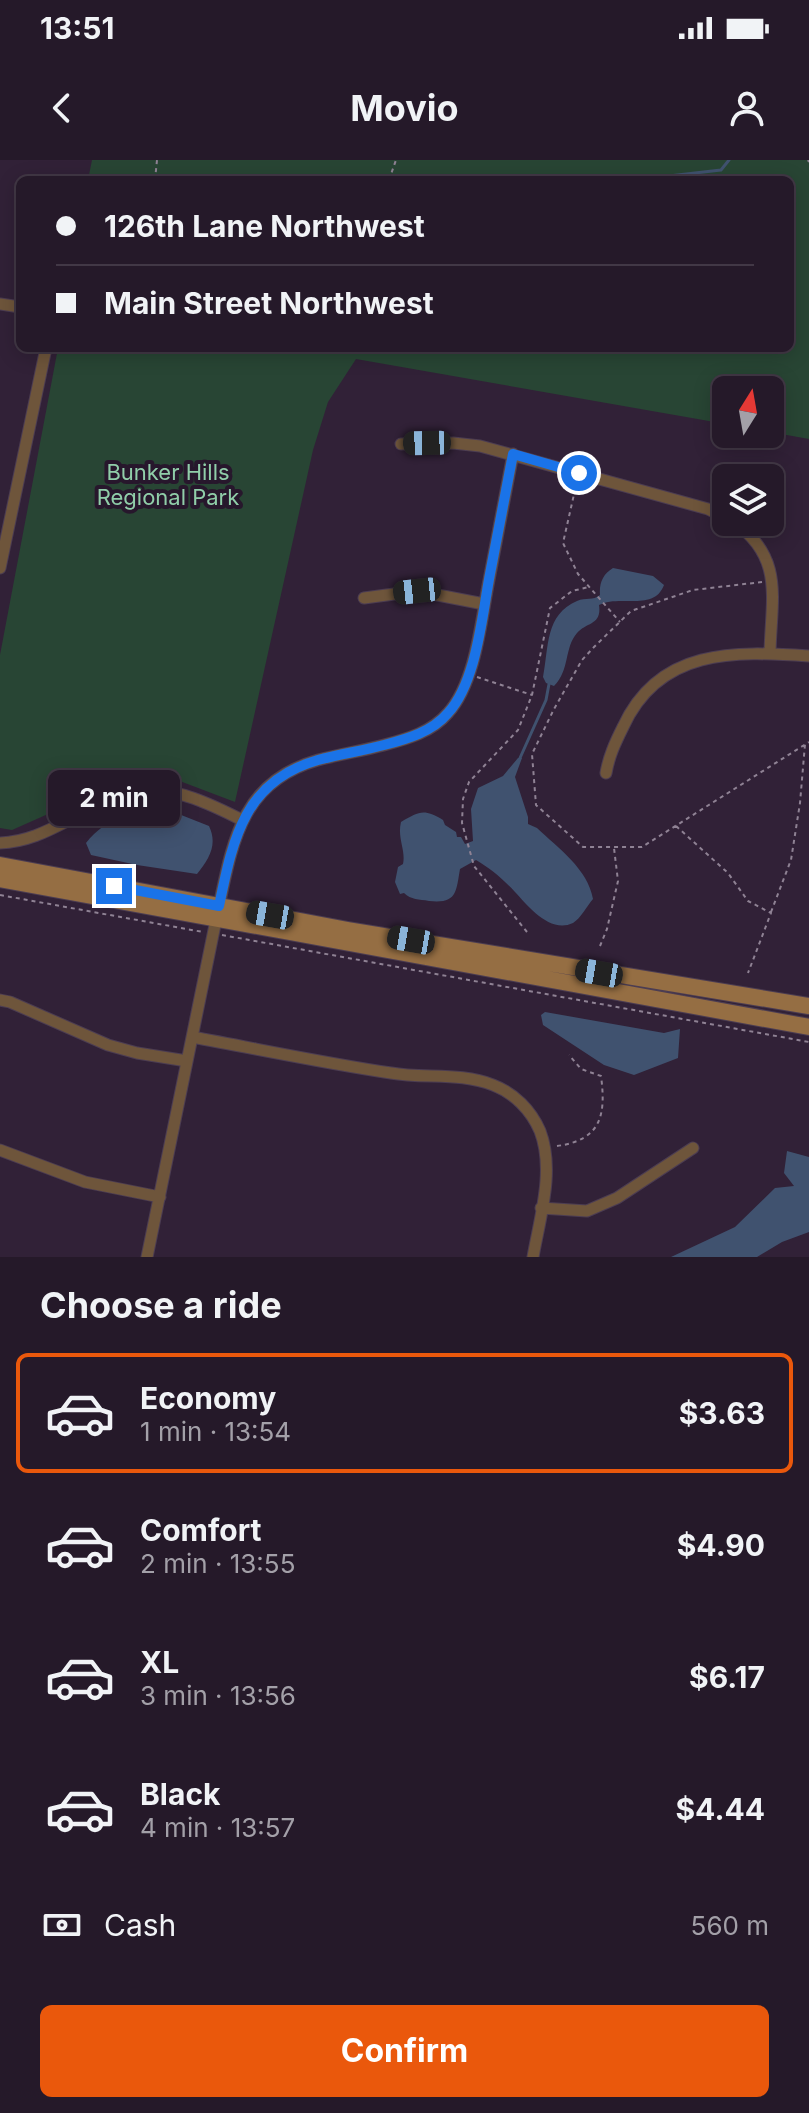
<!DOCTYPE html>
<meta charset="utf-8">
<style>
:root{--surface:#251929;--page:#312635;--text:#f1f3f6;--muted:#a3a0a8;--line:#423846;--accent:#ea580c}
body{margin:0;font-family:Inter,sans-serif;background:var(--page);color:var(--text);height:100vh;display:flex;flex-direction:column;font-size:30px;white-space:nowrap}
*{box-sizing:border-box;margin:0}
p{font-size:26px;color:var(--muted)}
.icon{flex:none;width:44px;height:44px;fill:none;stroke:currentColor;stroke-width:2;stroke-linecap:round;stroke-linejoin:round}
.map{position:relative;height:1097px;overflow:hidden}
.details{display:flex;flex-direction:column;background:var(--surface);flex:1}
.details>*{flex:none}
.hud{position:absolute;left:16px;top:16px;width:778px;height:176px;border-radius:12px;box-shadow:0 4px 20px #0003,0 0 0 2px var(--line);display:grid;align-content:center;height:176px;padding:0 40px;background:var(--surface)}
.needle{width:52px;rotate:11deg}
.buttons{position:absolute;left:712px;top:216px;display:grid;gap:16px}
.buttons a{display:grid;place-items:center;width:72px;height:72px;border-radius:12px;background:var(--surface);box-shadow:0 4px 20px #0003,0 0 0 2px var(--line);font-size:40px}
.end{position:absolute;width:36px;height:36px;margin:-18px;border:10px solid #1a73e8;background:#fff;box-shadow:0 0 0 4px #fff}
.from{border-radius:50%}
.bubble{position:absolute;height:56px;border-radius:12px;background:var(--surface);box-shadow:0 4px 20px #0003,0 0 0 2px var(--line);font-size:26px;font-weight:700;line-height:56px;text-align:center}
.car{position:absolute;width:24px;height:48px;margin:-24px -12px;border-radius:10px;box-shadow:0 0 6px 2px #0007;background:linear-gradient(#222 24%,#8ab4d8 0 40%,#222 0 76%,#8ab4d8 0 86%,#222 0)}
.hud b{display:flex;align-items:center;gap:28px;height:76px;font-size:30px}
.hud b+b{border-top:2px solid var(--line)}
.hud i{width:20px;height:20px;background:var(--text)}
ul{padding:0;list-style:none}
li{display:flex;align-items:center;gap:24px;height:120px;margin:0 16px 12px;padding:0 24px;border:4px solid transparent;border-radius:12px}
li div{flex:1}
li b{display:block;font-size:30px}
li em{font-style:normal;font-weight:700}
li.current{border-color:var(--accent)}
li>.icon{width:72px;height:72px;stroke-width:1.5}
h2{padding:0 40px;font-size:36px;line-height:96px}
.pay{display:flex;align-items:center;gap:20px;height:88px;padding:0 40px;font-size:30px}
.pay p{margin-inline-start:auto}
.primary-button{display:flex;gap:16px;margin-top:auto;padding:16px 40px}
.primary-button a{flex:1;height:92px;border-radius:12px;background:var(--accent);color:#fff;font-size:32px;font-weight:700;line-height:92px;text-align:center}
.status{display:flex;justify-content:space-between;align-items:center;height:56px;padding:0 40px;background:var(--surface);direction:ltr}
.status svg{height:22px;fill:currentColor}
header{display:flex;justify-content:space-between;align-items:center;height:104px;padding:0 40px;background:var(--surface);font-size:36px;font-weight:700}
.map>svg:first-child{display:block}
.green{fill:#284534}
.water{fill:#40526f}
.lines{fill:none;stroke-linecap:round;stroke-linejoin:round}
.stream{stroke:#40526f;stroke-width:3}
.street-casing{stroke:#4c3d52;stroke-width:13}
.secondary-casing{stroke:#4c3d52;stroke-width:18}
.path{stroke:#8f8294;stroke-width:2;stroke-dasharray:4 4;stroke-linecap:butt}
.street{stroke:#6e553b;stroke-width:11}
.secondary{stroke:#956e43;stroke-width:16}
.route{stroke:#1a73e8;stroke-width:10}
.labels{text-anchor:middle;dominant-baseline:central;stroke-width:8;stroke-linejoin:round;paint-order:stroke}
.park-label{font-size:22px;fill:#90cea9;stroke:#27172c}
</style>
<div class="status"><b>13:51</b><svg viewBox="0 0 49 12"><path d="M0 12V9h3v3zM5 12V6h3v6zM10 12V3h3v9zM15 12V0h3v12zM26 1h20v11H26zM47 4h2v5h-2z"/></svg></div>
<header><svg class="icon" aria-label="back" viewBox="0 0 24 24"><path d="M15 5l-7 7 7 7"/></svg>Movio<svg class="icon" aria-label="person" viewBox="0 0 24 24"><circle cx="12" cy="8" r="4"/><path d="M4 21q1-7 8-7t8 7"/></svg></header>
<div class="map">
<svg width="809" height="1097" viewBox="0 0 809 1097">
<rect width="100%" height="100%" fill="#312137"/>
<path class="green" d="M92,0H809V279L770,272V230H726V264L356,199L328,242L313,290L235,642L177,620L118,623L12,670L0,668V495L58,188H790V20H88Z"/>
<path class="water" d="M613,408L653,416L664,425C654,452 619,434 599,445C602,465 587,462 577,473C564,488 570,510 554,526L546,523L543,517C549,486 545,455 577,441C586,437 593,441 600,435C599,423 603,414 613,408Z
M518,598H522L515,617L528,657V664L537,668C558,688 588,709 593,739C587,746 581,758 573,763C550,774 528,746 515,732C504,720 490,708 476,700L460,709C456,732 457,744 429,741C419,739 411,740 404,733L400,734L395,722L398,707L403,704C406,690 397,678 401,662C419,652 423,648 443,660L445,665L456,672L457,677H461L465,684L473,681L471,649L478,628L503,616Z
M166,649L209,666C218,685 209,699 197,714L137,705L91,695L86,683C107,656 134,653 166,649Z
M545,852L664,873L680,869L678,898L634,915L604,905L543,865L541,855Z
M787,991L809,997V1072L782,1082L757,1097H671L735,1067L775,1028L794,1026L784,1013Z"/>
<g class="lines">
<path class="stream" d="M634,20L721,10L729,0
M520,598L546,540L549,524"/>
<defs>
<path id="street" d="M0,144L20,147
M401,284L453,283L480,286L708,349L726,358
M734,362C785,398 771,439 770,493
M0,408L46,188
M364,438L417,431L484,444
M606,613C609,596 615,583 623,567C659,488 734,491 809,496
M0,683C26,682 46,672 69,660C144,620 167,622 242,660
M219,746C233,679 243,621 318,600C340,594 362,591 384,585C407,579 432,572 448,553C476,522 481,460 489,420C497,378 505,336 513,294
M0,840L10,842L108,885L137,893L187,901
M192,877C258,889 324,903 391,913C424,919 461,912 493,925C514,933 531,950 540,971C555,1010 540,1057 533,1097
M0,990L85,1022L160,1037
M541,1048L587,1051L617,1038L693,988
M147,1097L216,760"/>
<path id="secondary" d="M0,705L348,770L809,846
M0,719L809,867"/>
</defs>
<use href="#street" class="street-casing"/>
<use href="#secondary" class="secondary-casing"/>
<path class="path" d="M808,0L809,2
M155,20L157,0
M389,20L396,0
M577,321L563,383L578,414L620,462
M762,422L693,430L631,451L594,487L582,500L554,549L532,594L536,645L583,687H642L809,582
M477,517L532,535
M676,666L728,713L748,741L771,753L748,813
M0,735L203,772
M771,752L791,700L800,643L805,584
M527,772L474,706L462,663L463,639L469,622L518,570L532,535L550,448L572,431L589,427
M222,775L809,882
M600,786L607,769L618,721L614,688
M557,986C602,980 606,954 601,916L581,909L569,895"/>
<use href="#street" class="street"/>
<use href="#secondary" class="secondary"/>
</g>
<g class="lines">
<path class="route" d="M114,726L219,746C233,679 244,621 318,600C340,594 362,591 384,585C407,579 432,572 448,553C477,521 482,455 490,414C498,374 505,334 513,294L579,313"/>
</g>
<g class="labels">
<g class="park-label">
<text x="168" y="312">Bunker Hills<tspan x="168" dy="25">Regional Park</tspan></text>
</g>
</g>
</svg>
<div class="buttons">
<a><svg class="needle" viewBox="-14 -14 28 28"><path d="M0-13l5 13h-10z" fill="#e53935"/><path d="M0 13l5-13h-10z" fill="#a3a0a8"/></svg></a>
<a><svg class="icon" aria-label="layers" viewBox="0 0 24 24"><path d="M12 4l9 5-9 5-9-5zM3 14l9 5 9-5"/></svg></a>
</div>
<i class="end from" style="left:579px;top:313px"></i>
<i class="end" style="left:114px;top:726px"></i>
<div class="bubble" style="left:48px;top:610px;width:132px">2 min</div>
<i class="car" style="left:427px;top:283px;rotate:269deg"></i>
<i class="car" style="left:417px;top:431px;rotate:264deg"></i>
<i class="car" style="left:270px;top:755px;rotate:280deg"></i>
<i class="car" style="left:411px;top:780px;rotate:280deg"></i>
<i class="car" style="left:599px;top:813px;rotate:280deg"></i>
<div class="hud">
<b><i class="from"></i>126th Lane Northwest</b>
<b><i></i>Main Street Northwest</b>
</div>
</div>
<section class="details">
<h2>Choose a ride</h2>
<ul>
<li class="current"><svg class="icon" aria-label="car" viewBox="0 0 24 24"><path d="M5 17H2v-5l4-1 3-4h7l3 4 3 1v5h-3M9 17h6M6 11h13"/><circle cx="7" cy="17" r="2"/><circle cx="17" cy="17" r="2"/></svg><div><b>Economy</b><p>1 min · 13:54</p></div><em>$3.63</em></li>
<li><svg class="icon" aria-label="car" viewBox="0 0 24 24"><path d="M5 17H2v-5l4-1 3-4h7l3 4 3 1v5h-3M9 17h6M6 11h13"/><circle cx="7" cy="17" r="2"/><circle cx="17" cy="17" r="2"/></svg><div><b>Comfort</b><p>2 min · 13:55</p></div><em>$4.90</em></li>
<li><svg class="icon" aria-label="car" viewBox="0 0 24 24"><path d="M5 17H2v-5l4-1 3-4h7l3 4 3 1v5h-3M9 17h6M6 11h13"/><circle cx="7" cy="17" r="2"/><circle cx="17" cy="17" r="2"/></svg><div><b>XL</b><p>3 min · 13:56</p></div><em>$6.17</em></li>
<li><svg class="icon" aria-label="car" viewBox="0 0 24 24"><path d="M5 17H2v-5l4-1 3-4h7l3 4 3 1v5h-3M9 17h6M6 11h13"/><circle cx="7" cy="17" r="2"/><circle cx="17" cy="17" r="2"/></svg><div><b>Black</b><p>4 min · 13:57</p></div><em>$4.44</em></li>
</ul>
<div class="pay"><svg class="icon" aria-label="cash" viewBox="0 0 24 24"><path d="M3 7h18v10H3z"/><circle cx="12" cy="12" r="2"/></svg>Cash<p>560 m</p></div>
<div class="primary-button"><a>Confirm</a></div>
</section>
